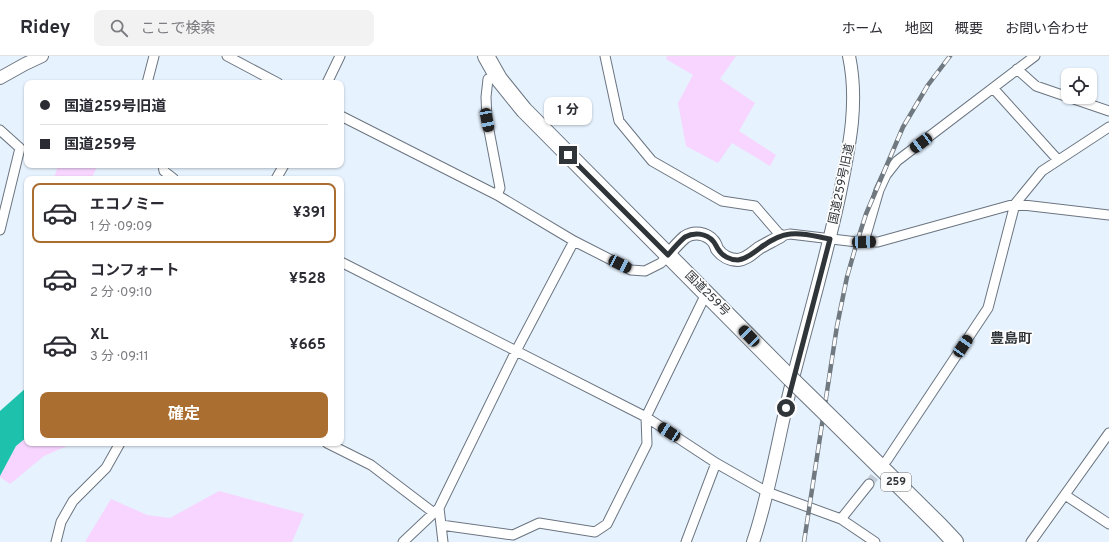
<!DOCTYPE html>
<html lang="ja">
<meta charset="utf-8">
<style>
:root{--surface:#fff;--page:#f2f2f3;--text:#2b2b33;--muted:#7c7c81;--line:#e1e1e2;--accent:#a96e30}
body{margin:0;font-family:Overpass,"Noto Sans JP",sans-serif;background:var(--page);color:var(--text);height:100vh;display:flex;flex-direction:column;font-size:15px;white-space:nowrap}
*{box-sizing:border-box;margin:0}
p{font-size:13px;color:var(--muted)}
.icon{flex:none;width:22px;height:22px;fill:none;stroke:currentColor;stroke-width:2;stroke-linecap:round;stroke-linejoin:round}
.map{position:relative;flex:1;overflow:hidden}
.sheet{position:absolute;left:24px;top:120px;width:320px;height:270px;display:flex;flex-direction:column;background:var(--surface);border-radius:8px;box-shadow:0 1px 3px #0004}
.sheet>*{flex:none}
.guide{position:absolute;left:24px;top:24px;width:320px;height:88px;border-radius:8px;box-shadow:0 1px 3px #0004;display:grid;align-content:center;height:88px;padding:0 16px;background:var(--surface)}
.fabs{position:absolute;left:1061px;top:12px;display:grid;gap:8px}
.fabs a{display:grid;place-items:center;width:36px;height:36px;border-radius:8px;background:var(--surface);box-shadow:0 1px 3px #0004;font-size:20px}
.end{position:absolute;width:18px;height:18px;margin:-9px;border:5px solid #303539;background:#fff;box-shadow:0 0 0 2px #fff}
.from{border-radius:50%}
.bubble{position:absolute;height:28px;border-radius:8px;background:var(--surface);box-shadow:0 1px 3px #0004;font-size:13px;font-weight:700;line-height:28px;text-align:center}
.car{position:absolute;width:12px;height:24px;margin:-12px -6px;border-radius:5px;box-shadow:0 0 3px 1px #0007;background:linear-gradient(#222 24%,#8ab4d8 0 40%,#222 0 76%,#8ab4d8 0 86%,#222 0)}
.guide b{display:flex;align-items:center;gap:14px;height:38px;font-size:15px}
.guide b+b{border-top:1px solid var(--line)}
.guide i{width:10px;height:10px;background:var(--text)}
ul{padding:7px 0 0;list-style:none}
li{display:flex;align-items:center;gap:12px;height:60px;margin:0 8px 6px;padding:0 8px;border:2px solid transparent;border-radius:8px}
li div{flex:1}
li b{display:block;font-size:15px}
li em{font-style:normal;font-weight:700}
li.on{border-color:var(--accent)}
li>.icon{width:36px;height:36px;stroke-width:1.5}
.action{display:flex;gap:8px;margin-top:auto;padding:8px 16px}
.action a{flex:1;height:46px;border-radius:8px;background:var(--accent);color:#fff;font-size:16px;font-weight:700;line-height:46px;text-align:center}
header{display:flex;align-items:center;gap:24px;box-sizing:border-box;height:56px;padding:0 20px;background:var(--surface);border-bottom:1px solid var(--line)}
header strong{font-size:19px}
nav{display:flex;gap:22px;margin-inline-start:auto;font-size:14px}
.search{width:280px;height:36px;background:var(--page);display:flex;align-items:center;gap:10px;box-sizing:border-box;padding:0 14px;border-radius:8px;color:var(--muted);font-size:15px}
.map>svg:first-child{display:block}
.green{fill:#f7d5ff}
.water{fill:#1ec2ac}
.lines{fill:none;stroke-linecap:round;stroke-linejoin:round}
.minor-tunnel{stroke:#c2ccd7;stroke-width:9;stroke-dasharray:9 4.5;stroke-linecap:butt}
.minor-casing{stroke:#6b7580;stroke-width:11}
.tertiary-casing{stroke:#6b7580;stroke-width:14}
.trunk-casing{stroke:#6b7580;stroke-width:18}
.minor{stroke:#fff;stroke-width:9}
.tertiary{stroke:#fff;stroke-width:12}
.trunk{stroke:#fff;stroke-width:16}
.rail-casing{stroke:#717980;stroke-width:4.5}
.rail{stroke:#fdfdfd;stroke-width:3;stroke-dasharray:9;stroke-linecap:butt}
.trunk-bridge-casing{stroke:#6b7580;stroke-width:18;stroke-linecap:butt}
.trunk-bridge{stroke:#fff;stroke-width:16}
.route{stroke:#303539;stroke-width:5}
.labels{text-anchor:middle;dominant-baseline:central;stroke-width:3.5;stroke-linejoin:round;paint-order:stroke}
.shield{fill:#fdfdfd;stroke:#6e7174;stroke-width:1}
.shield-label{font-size:11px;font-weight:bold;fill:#303539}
.street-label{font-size:12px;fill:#303539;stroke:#fdfdfd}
.quarter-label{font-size:14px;font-weight:bold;fill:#303539;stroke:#fdfdfd}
</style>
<header>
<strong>Ridey</strong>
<div class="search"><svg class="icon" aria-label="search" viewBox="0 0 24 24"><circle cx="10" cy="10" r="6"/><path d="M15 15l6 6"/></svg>ここで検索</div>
<nav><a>ホーム</a><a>地図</a><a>概要</a><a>お問い合わせ</a></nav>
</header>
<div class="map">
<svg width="1109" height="486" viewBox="0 0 1109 486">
<rect width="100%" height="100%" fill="#e6f2fe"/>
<path class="green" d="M667,0H736L720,23L755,47L739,75L776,99L770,110L732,87L718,107L686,90L678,47L693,19L666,3Z
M58,109H98L91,123H54Z
M27,381V387H74L44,400L10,428L0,421V420L16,390Z
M219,435L304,458L292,486H85L111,443L147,459L170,462Z"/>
<path class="water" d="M27,331V381L16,390L0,420V355Z"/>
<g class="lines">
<path class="minor-tunnel" d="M869,428L884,408"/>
<defs>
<path id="minor" d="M227,0L278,27
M605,0L619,65L652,105L722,145L755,150L781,180L790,178L857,186H878L1015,148L1109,159
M1017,13L1036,30L1068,41
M488,23L486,41L487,64L500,132L497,139
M147,27L154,0
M327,27L340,0
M993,32L1058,104
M1068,41L1109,55
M341,60L497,139L574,185L631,214L645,215L661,207L668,199
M0,74L20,92L0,174
M163,109L164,115L174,123
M276,123L284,109
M864,186L879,134L886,119L897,105L1035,0
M341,206L646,361L716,407L767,436L841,463L875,486
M327,387L371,409L434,457
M887,404L988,252L1015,148L1042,115L1109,71
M1065,439L1109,468
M439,452L443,486
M841,463L869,428
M441,469L513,479L539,467L595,476L607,468L647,388L646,361L703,244L708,238
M56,486L61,466L73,445L106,412L120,387
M403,486L439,452L516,295L574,185
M686,486L716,407
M1031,486L1109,377"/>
<path id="tertiary" d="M0,22L25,8L42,0
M668,199C673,193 679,186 685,181C694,175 706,177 713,185C715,187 716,190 717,193C722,200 730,204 738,204C747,203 752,197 759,192C766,188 774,184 781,180
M753,486C771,433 779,376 793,322C809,260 827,199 840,137C849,92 859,47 849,0"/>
<path id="trunk" d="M486,0L499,23L524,54L790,322
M836,367L940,470L955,486"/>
</defs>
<use href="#minor" class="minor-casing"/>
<use href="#tertiary" class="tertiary-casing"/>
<use href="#trunk" class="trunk-casing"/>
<use href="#minor" class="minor"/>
<use href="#tertiary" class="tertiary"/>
<use href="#trunk" class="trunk"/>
<defs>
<path id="rail" d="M804,486L837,270L847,221L857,186L866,158L903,71L928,29L950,0"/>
</defs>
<use href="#rail" class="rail-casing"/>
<use href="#rail" class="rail"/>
<defs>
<path id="trunk-bridge" d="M790,322L836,367"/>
</defs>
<use href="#trunk-bridge" class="trunk-bridge-casing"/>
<use href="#trunk-bridge" class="trunk-bridge"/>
</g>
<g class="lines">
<path class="route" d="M568,99L668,199C673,193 679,186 685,181C694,176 706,177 713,185C715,187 716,190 718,193C722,200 730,204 738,204C747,203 753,197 760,192C768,186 780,179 790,178C803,176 818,181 830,183L786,352"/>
</g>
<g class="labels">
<rect class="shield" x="881" y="417" width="30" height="18" rx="3"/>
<g class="shield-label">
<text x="896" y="426">259</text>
</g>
<g class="street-label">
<text transform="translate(842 128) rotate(-78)">国道259号旧道</text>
<text transform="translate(707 238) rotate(45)">国道259号</text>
</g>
<g class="quarter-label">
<text x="1011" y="283">豊島町</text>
</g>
</g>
</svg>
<div class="fabs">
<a><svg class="icon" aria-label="locate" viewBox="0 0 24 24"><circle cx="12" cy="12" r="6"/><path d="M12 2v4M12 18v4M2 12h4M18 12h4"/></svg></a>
</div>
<i class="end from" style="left:786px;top:352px"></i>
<i class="end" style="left:568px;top:99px"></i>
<div class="bubble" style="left:544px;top:41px;width:48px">1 分</div>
<i class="car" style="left:487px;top:64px;rotate:169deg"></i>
<i class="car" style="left:921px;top:87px;rotate:233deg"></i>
<i class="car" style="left:864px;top:186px;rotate:88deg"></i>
<i class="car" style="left:620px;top:208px;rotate:116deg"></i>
<i class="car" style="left:749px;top:280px;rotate:316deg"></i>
<i class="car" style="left:963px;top:290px;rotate:34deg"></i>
<i class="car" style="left:669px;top:376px;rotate:303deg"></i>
<div class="guide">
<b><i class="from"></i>国道259号旧道</b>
<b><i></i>国道259号</b>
</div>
<section class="sheet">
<ul>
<li class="on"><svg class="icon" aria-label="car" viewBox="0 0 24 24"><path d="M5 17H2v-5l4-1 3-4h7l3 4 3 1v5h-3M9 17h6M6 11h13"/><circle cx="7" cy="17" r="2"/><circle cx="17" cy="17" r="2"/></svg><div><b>エコノミー</b><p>1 分 · 09:09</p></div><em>¥391</em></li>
<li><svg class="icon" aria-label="car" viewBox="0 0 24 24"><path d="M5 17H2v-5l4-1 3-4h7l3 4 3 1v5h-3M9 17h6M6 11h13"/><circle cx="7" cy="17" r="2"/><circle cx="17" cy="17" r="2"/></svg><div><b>コンフォート</b><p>2 分 · 09:10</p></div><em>¥528</em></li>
<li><svg class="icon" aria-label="car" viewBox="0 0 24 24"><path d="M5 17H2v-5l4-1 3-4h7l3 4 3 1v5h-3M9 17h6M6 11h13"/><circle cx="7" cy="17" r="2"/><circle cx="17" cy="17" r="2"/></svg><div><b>XL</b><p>3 分 · 09:11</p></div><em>¥665</em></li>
</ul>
<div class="action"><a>確定</a></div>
</section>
</div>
